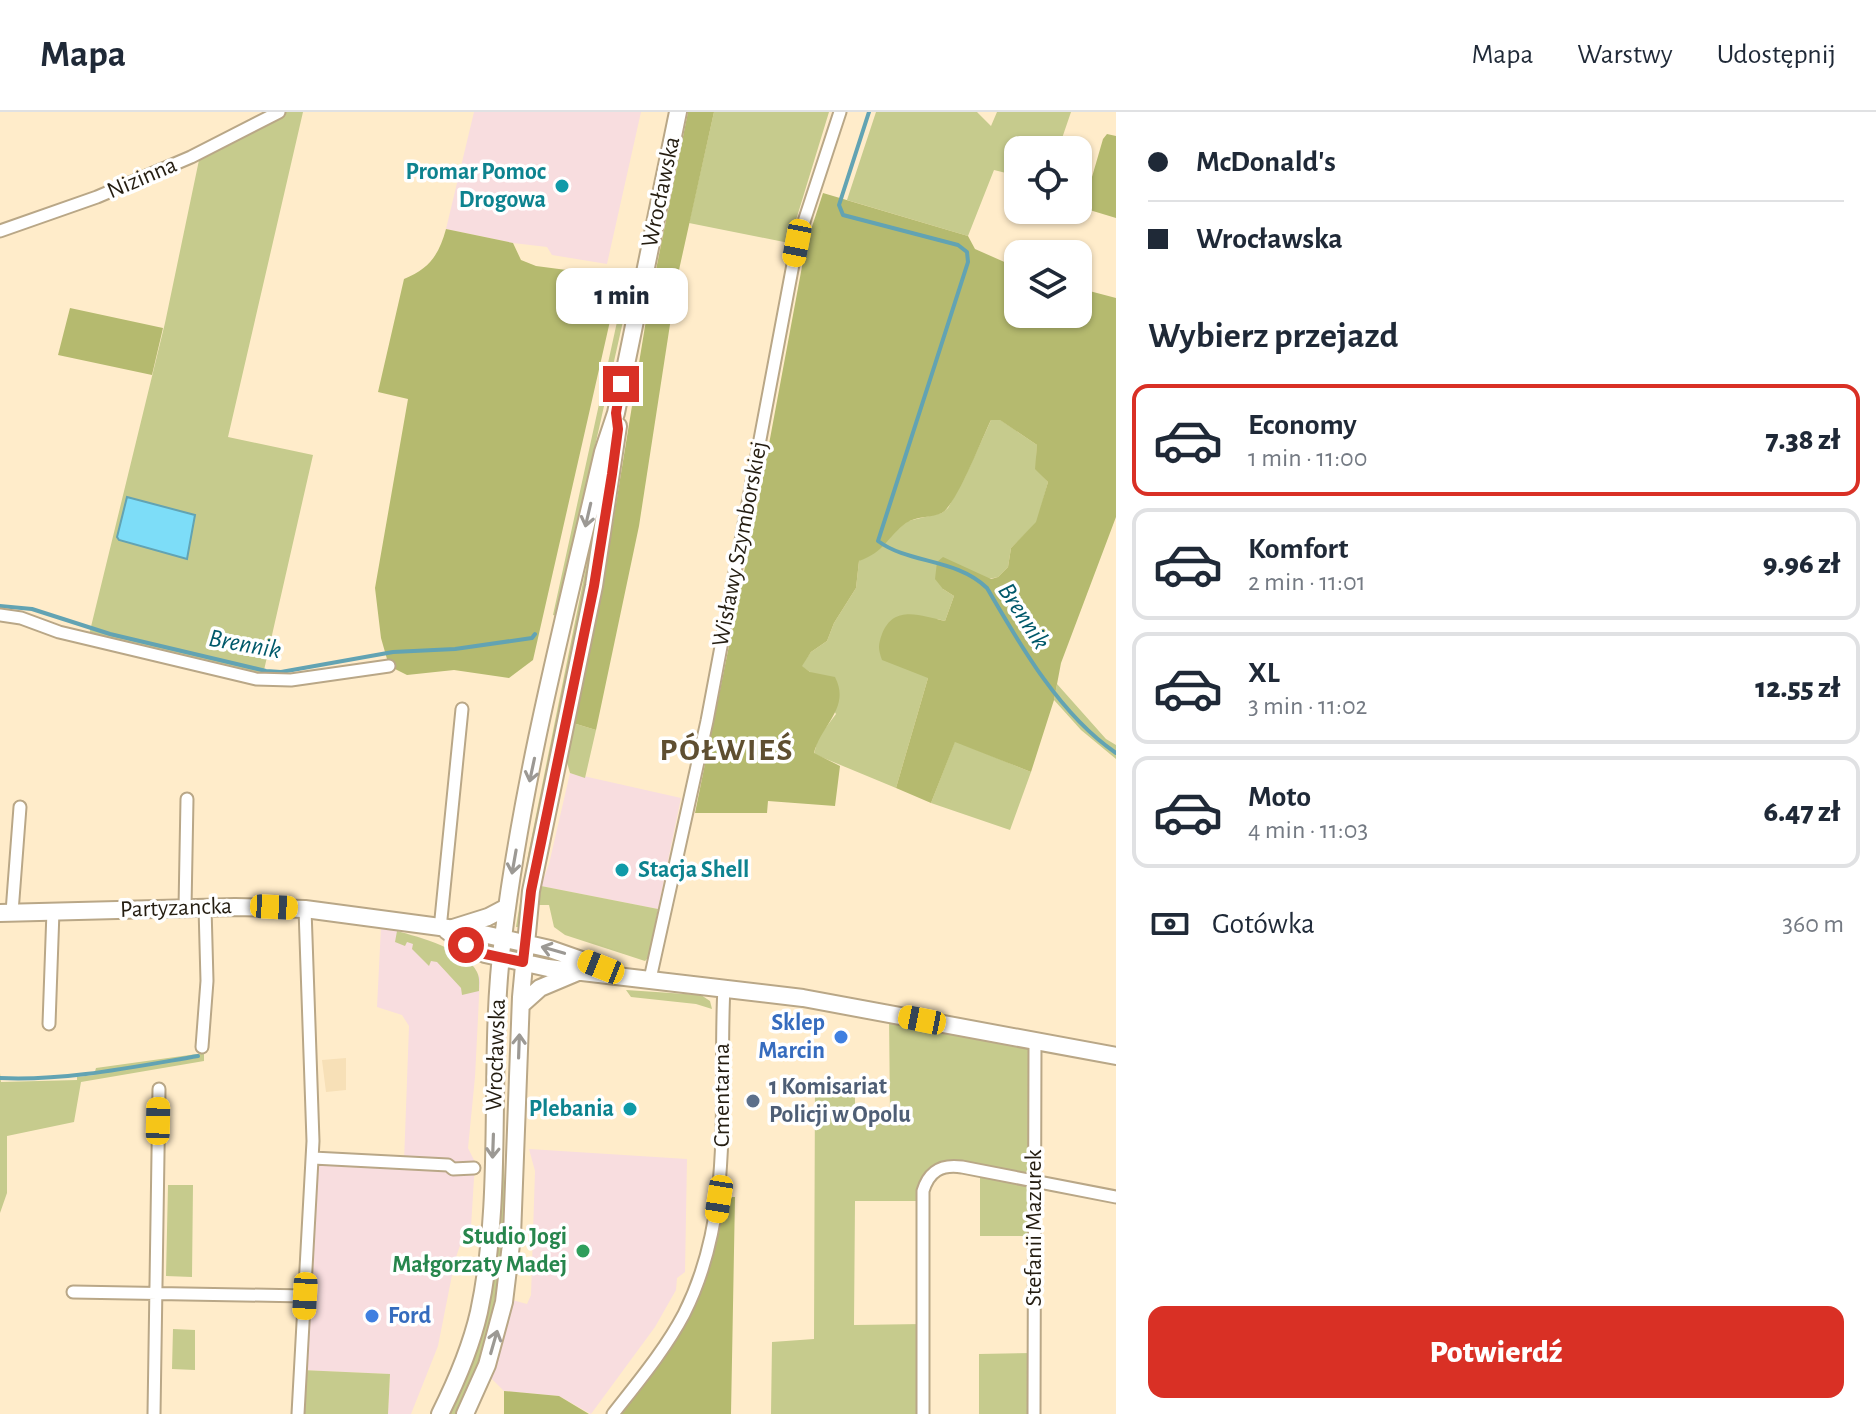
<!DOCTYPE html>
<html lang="pl">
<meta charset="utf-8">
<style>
:root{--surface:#fff;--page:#f2f2f3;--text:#1f2937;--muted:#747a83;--line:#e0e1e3;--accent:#d93025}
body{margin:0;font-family:"Alegreya Sans",sans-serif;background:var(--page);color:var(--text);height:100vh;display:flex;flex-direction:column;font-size:30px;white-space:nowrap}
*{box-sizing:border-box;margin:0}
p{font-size:26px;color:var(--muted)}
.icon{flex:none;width:44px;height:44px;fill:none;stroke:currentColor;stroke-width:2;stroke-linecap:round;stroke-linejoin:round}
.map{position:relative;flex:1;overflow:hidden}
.side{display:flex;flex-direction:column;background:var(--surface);width:760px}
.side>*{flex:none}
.guide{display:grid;align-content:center;height:176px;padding:0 32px;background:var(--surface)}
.controls{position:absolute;left:1004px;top:24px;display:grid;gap:16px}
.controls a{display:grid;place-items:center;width:88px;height:88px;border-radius:16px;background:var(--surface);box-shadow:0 2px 6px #0004;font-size:40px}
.end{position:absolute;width:36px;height:36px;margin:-18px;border:10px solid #d93025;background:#fff;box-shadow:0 0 0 4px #fff}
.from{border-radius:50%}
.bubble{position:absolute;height:56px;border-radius:16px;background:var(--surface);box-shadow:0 2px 6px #0004;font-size:26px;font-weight:800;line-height:56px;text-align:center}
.car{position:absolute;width:24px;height:48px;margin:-24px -12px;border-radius:10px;box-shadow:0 0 6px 2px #0007;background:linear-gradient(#f5c518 24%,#345 0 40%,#f5c518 0 76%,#345 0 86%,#f5c518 0)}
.guide b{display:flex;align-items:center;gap:28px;height:76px;font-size:30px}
.guide b+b{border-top:2px solid var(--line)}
.guide i{width:20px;height:20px;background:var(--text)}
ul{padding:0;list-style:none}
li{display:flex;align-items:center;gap:24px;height:112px;margin:0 16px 12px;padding:0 16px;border:4px solid var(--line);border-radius:16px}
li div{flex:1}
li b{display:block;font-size:30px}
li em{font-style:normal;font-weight:800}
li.selected{border-color:var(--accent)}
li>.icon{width:72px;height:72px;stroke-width:1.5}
h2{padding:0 32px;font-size:36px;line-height:96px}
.pay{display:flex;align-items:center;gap:20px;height:88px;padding:0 32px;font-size:30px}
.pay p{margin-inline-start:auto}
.cta{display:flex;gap:16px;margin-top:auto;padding:16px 32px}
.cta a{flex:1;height:92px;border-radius:16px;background:var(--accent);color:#fff;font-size:32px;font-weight:800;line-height:92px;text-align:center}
header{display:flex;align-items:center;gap:48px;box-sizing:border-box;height:112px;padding:0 40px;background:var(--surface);border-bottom:2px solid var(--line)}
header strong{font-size:38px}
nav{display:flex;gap:44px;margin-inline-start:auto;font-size:28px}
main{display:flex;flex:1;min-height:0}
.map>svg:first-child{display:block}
.commercial{fill:#f8dddf}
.built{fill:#f7e0b7}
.green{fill:#c6cb8d}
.forest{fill:#b5ba6f}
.water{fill:#7dddf8;stroke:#62a3b3;stroke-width:2}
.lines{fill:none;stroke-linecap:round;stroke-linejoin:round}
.stream{stroke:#62a3b3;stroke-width:4}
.minor-casing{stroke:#b9a787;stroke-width:15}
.secondary-casing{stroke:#b9a787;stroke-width:20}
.minor{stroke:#fff;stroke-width:11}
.secondary{stroke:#fff;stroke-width:16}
.oneway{stroke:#9c9994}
.route{stroke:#d93025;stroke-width:10}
.culture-dot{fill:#0f9aa8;stroke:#fff;stroke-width:3}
.shop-dot{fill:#3f7fe0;stroke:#fff;stroke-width:3}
.service-dot{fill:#5c6f8a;stroke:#fff;stroke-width:3}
.leisure-dot{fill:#2e9e5b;stroke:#fff;stroke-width:3}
.labels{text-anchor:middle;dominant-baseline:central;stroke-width:7;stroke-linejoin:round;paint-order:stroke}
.culture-label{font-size:24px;font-weight:bold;fill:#0d838f;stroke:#fff;text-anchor:end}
.street-label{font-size:24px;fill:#241d11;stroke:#fff}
.shop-label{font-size:24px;font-weight:bold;fill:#366cbe;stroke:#fff;text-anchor:end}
.service-label{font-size:24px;font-weight:bold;fill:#4e5e75;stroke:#fff;text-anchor:start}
.leisure-label{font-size:24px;font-weight:bold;fill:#27864d;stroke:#fff;text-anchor:end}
.water-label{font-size:26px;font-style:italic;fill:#00596b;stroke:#fff}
.district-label{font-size:32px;font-weight:bold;letter-spacing:2px;fill:#5f4f31;stroke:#fff}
</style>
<header>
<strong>Mapa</strong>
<nav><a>Mapa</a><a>Warstwy</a><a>Udostępnij</a></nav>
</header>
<main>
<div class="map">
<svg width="1116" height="1302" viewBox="0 0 1116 1302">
<rect width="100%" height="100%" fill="#ffecca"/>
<path class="commercial" d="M474,0H641L607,152L552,143L547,135L513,131L446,117Z
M570,661L681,686L658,797L541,774L549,752Z
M381,815L422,826L450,838L472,851L480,866L475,965L468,1036L475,1050L471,1115L466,1116L455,1148L438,1234L411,1302H388L390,1262L301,1258L313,1046L404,1050L409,914L402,903L377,895Z
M529,1037L687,1047L685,1160L677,1166L676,1178L655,1215L591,1302L559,1284L504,1279L490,1265L512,1188L527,1192L531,1183L535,1059Z"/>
<path class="built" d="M346,946V978L326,980L322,948Z"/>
<path class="green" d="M279,0H303L228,325L313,343L262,567L88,527L165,211L199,48L197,42Z
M714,0H829L789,131L689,111Z
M876,0H977L991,14L997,0H1071L1058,38H1018V64L994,58L968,124L847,88Z
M627,164L632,169L557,504L553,503Z
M999,307L1037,333L1036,357L1048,370L1037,410L1011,436L1008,455L998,465L943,477L954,484L945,509L937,507L928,566L896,676L814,642L818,626L836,602L810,560L801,554L811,540L827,529L834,511L856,476L859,449L908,409L942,401L948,396L965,365L991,308Z
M602,376L593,443L537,708L519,815H516L528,743Z
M1057,572L1106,627L1116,633V647L1081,618L1054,588Z
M573,611L596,618L585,666L570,661L566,647Z
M955,629L1031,660L1010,718L931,691Z
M541,774L658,797L649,845L645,849L565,823L554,815L549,793H539Z
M397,819C419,825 467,838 477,860C480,866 479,872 479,879L462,883L461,876L437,850L431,849L429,854L412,837L413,832L407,830L405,834L395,830Z
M626,878L701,883L710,889L712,897L696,892L631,885Z
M505,889L508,890L504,956V1131L491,1209L479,1251L456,1302H448C476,1253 489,1199 496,1144Z
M889,901L1035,929L1034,1124H980V1059L937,1057L923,1089H855L854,1213L923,1212V1302H771L772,1230L814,1227L815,973L855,972V1002H890Z
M204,941V949L81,970L74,1010L7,1024V1081L0,1101V961L1,970L77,968V965L94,963L96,956Z
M168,1073H193L192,1165L166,1164Z
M173,1217L195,1218V1258L172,1257Z
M1034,1241V1302H979V1242Z
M301,1258L390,1262L388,1302H298Z"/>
<path class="forest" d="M688,0H714L677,167L639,414L596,618L573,611L601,484L647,202Z
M1107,22L1116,24V106L1083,96L1103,27Z
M823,81L968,124L975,137L1018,156V202H1078V176L1116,186V405L1061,551L1054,588L1031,660L955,630L931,691L896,676L928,566L882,548C878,537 878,533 882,522C894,492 921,504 945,509L954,484L943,477L935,467L937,450L943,445L991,467L998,465L1008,455L1011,436L1036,410L1048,370L1035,357L1037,333L1000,308H991C982,326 957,392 942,401C931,406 916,404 906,411C887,425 885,440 859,449L856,476L834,511L827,529L811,540L802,554L810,560L835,565C851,596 821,613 814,641L840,654L835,694L768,689L767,701H695L759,386L806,133Z
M446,117L513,131L521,148L536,154L620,165L533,548L509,566L454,558L407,563L389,554L381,526L375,476L408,287L378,280L404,167C429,157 439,143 446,117Z
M70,196L163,216L152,263L58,243Z
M732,1085H735L731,1302H613L677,1214L716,1106Z
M504,1279L559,1284L589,1302H504Z"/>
<path class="water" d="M127,385L195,403L187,447L119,428L117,425Z"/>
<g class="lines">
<path class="stream" d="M869,0L839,93L843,103L958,133L967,140L968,150L878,429C909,452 956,446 987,476C1020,533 1060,603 1116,641
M0,494L32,497L110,522L266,559L281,560L393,540L455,537L532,526L535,522
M0,966C66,969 133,955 198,944"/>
<defs>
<path id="minor" d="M0,119L97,85L191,45L279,0
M0,503L21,506L59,520L256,567L291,568L389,554
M185,796L187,687
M12,800L20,695
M440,817L462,597
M650,867L707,609L797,131L840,0
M49,912L53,799
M202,935L207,869L205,795
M313,1046L448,1053L453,1057L474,1056
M73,1180L305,1184
M154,1302L159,977
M298,1302L313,1029L305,797
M613,1302C638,1270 665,1238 684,1202C736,1099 718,986 724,875
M923,1302V1079C929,1059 941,1052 962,1055L1116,1085
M1034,1302L1035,929"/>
<path id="secondary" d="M0,801L235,795L305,797L470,819L550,837L607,857
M453,816L488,805L507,795
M446,818L466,833L485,842L548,856L803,886L1116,944
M521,893L540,876L578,860
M440,1302C456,1270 471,1235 479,1200C505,1078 487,950 503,826C523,663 566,500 603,340L616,301L678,0
M465,1302L487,1253L504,1190L512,1124L521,885L531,779L594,474L618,314"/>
</defs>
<use href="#minor" class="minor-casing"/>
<use href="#secondary" class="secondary-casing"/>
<use href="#minor" class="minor"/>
<use href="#secondary" class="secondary"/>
</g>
<defs><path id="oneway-shaft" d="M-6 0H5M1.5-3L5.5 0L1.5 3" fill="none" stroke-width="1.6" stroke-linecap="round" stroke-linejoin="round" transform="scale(2)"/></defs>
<g class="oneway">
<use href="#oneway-shaft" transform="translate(588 403) rotate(103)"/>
<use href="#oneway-shaft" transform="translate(532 658) rotate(102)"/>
<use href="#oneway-shaft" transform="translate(514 750) rotate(100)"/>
<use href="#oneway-shaft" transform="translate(553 838) rotate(-164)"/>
<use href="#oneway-shaft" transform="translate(519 934) rotate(-88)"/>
<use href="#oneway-shaft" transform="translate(493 1034) rotate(92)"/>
<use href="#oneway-shaft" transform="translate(494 1230) rotate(-74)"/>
</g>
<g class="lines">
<path class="route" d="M466,833L485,842L523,850L531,779L594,474L612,362L618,317L616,301L621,272"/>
</g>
<g class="culture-dot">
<circle cx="562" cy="74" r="8"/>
<circle cx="622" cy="758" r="8"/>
<circle cx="630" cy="997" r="8"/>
</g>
<g class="shop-dot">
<circle cx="841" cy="925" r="8"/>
<circle cx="372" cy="1204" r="8"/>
</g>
<circle class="service-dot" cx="753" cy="989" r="8"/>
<circle class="leisure-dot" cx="583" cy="1139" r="8"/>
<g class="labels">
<g class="culture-label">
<text x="546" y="60">Promar Pomoc<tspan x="546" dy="28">Drogowa</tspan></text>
<text x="638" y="758" text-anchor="start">Stacja Shell</text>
<text x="614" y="997">Plebania</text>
</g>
<g class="street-label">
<text transform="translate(142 66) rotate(-23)">Nizinna</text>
<text transform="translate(661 80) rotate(-78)">Wrocławska</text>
<text transform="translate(740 432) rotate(-79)">Wisławy Szymborskiej</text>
<text transform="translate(176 796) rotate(-2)">Partyzancka</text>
<text transform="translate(496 943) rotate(-88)">Wrocławska</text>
<text transform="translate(722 983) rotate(-90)">Cmentarna</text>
<text transform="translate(1034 1116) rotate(-90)">Stefanii Mazurek</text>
</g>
<g class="shop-label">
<text x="825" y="911">Sklep<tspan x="825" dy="28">Marcin</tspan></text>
<text x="388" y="1204" text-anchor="start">Ford</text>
</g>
<g class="service-label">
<text x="769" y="975">1 Komisariat<tspan x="769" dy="28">Policji w Opolu</tspan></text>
</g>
<g class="leisure-label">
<text x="567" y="1125">Studio Jogi<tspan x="567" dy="28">Małgorzaty Madej</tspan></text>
</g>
<g class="water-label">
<text transform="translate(1024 504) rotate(57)">Brennik</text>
<text transform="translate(245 532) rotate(10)">Brennik</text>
</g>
<g class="district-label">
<text x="727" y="638">PÓŁWIEŚ</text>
</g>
</g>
</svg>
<div class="controls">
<a><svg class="icon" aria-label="locate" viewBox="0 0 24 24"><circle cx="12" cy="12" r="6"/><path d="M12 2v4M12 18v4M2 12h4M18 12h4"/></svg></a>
<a><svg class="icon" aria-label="layers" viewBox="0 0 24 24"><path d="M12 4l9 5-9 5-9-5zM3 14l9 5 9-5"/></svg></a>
</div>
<i class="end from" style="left:466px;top:833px"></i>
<i class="end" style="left:621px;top:272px"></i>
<div class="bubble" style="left:556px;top:156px;width:132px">1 min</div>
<i class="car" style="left:797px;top:131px;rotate:191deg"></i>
<i class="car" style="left:274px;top:795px;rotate:93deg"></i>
<i class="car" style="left:601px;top:855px;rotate:292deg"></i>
<i class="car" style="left:922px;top:908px;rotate:281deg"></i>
<i class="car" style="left:158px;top:1009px;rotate:1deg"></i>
<i class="car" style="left:719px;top:1087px;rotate:189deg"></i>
<i class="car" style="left:305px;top:1184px;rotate:183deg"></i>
</div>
<section class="side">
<div class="guide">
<b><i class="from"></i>McDonald's</b>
<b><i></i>Wrocławska</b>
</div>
<h2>Wybierz przejazd</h2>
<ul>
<li class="selected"><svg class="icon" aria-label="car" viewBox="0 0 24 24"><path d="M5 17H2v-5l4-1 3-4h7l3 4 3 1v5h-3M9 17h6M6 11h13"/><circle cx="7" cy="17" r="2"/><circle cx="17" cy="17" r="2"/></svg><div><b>Economy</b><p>1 min · 11:00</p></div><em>7.38 zł</em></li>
<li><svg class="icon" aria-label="car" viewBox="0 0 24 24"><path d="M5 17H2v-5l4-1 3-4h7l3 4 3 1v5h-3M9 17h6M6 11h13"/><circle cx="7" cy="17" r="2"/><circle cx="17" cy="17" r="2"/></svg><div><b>Komfort</b><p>2 min · 11:01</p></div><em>9.96 zł</em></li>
<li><svg class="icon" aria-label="car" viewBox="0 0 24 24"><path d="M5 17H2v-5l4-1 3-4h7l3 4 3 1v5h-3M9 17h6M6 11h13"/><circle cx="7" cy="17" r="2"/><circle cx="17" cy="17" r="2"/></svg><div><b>XL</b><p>3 min · 11:02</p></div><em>12.55 zł</em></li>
<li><svg class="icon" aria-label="car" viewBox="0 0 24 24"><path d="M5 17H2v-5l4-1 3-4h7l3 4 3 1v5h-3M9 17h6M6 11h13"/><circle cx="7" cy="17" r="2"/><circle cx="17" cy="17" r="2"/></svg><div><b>Moto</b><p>4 min · 11:03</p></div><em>6.47 zł</em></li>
</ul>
<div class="pay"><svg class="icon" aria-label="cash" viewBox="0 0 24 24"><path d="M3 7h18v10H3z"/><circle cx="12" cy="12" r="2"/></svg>Gotówka<p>360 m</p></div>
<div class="cta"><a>Potwierdź</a></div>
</section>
</main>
